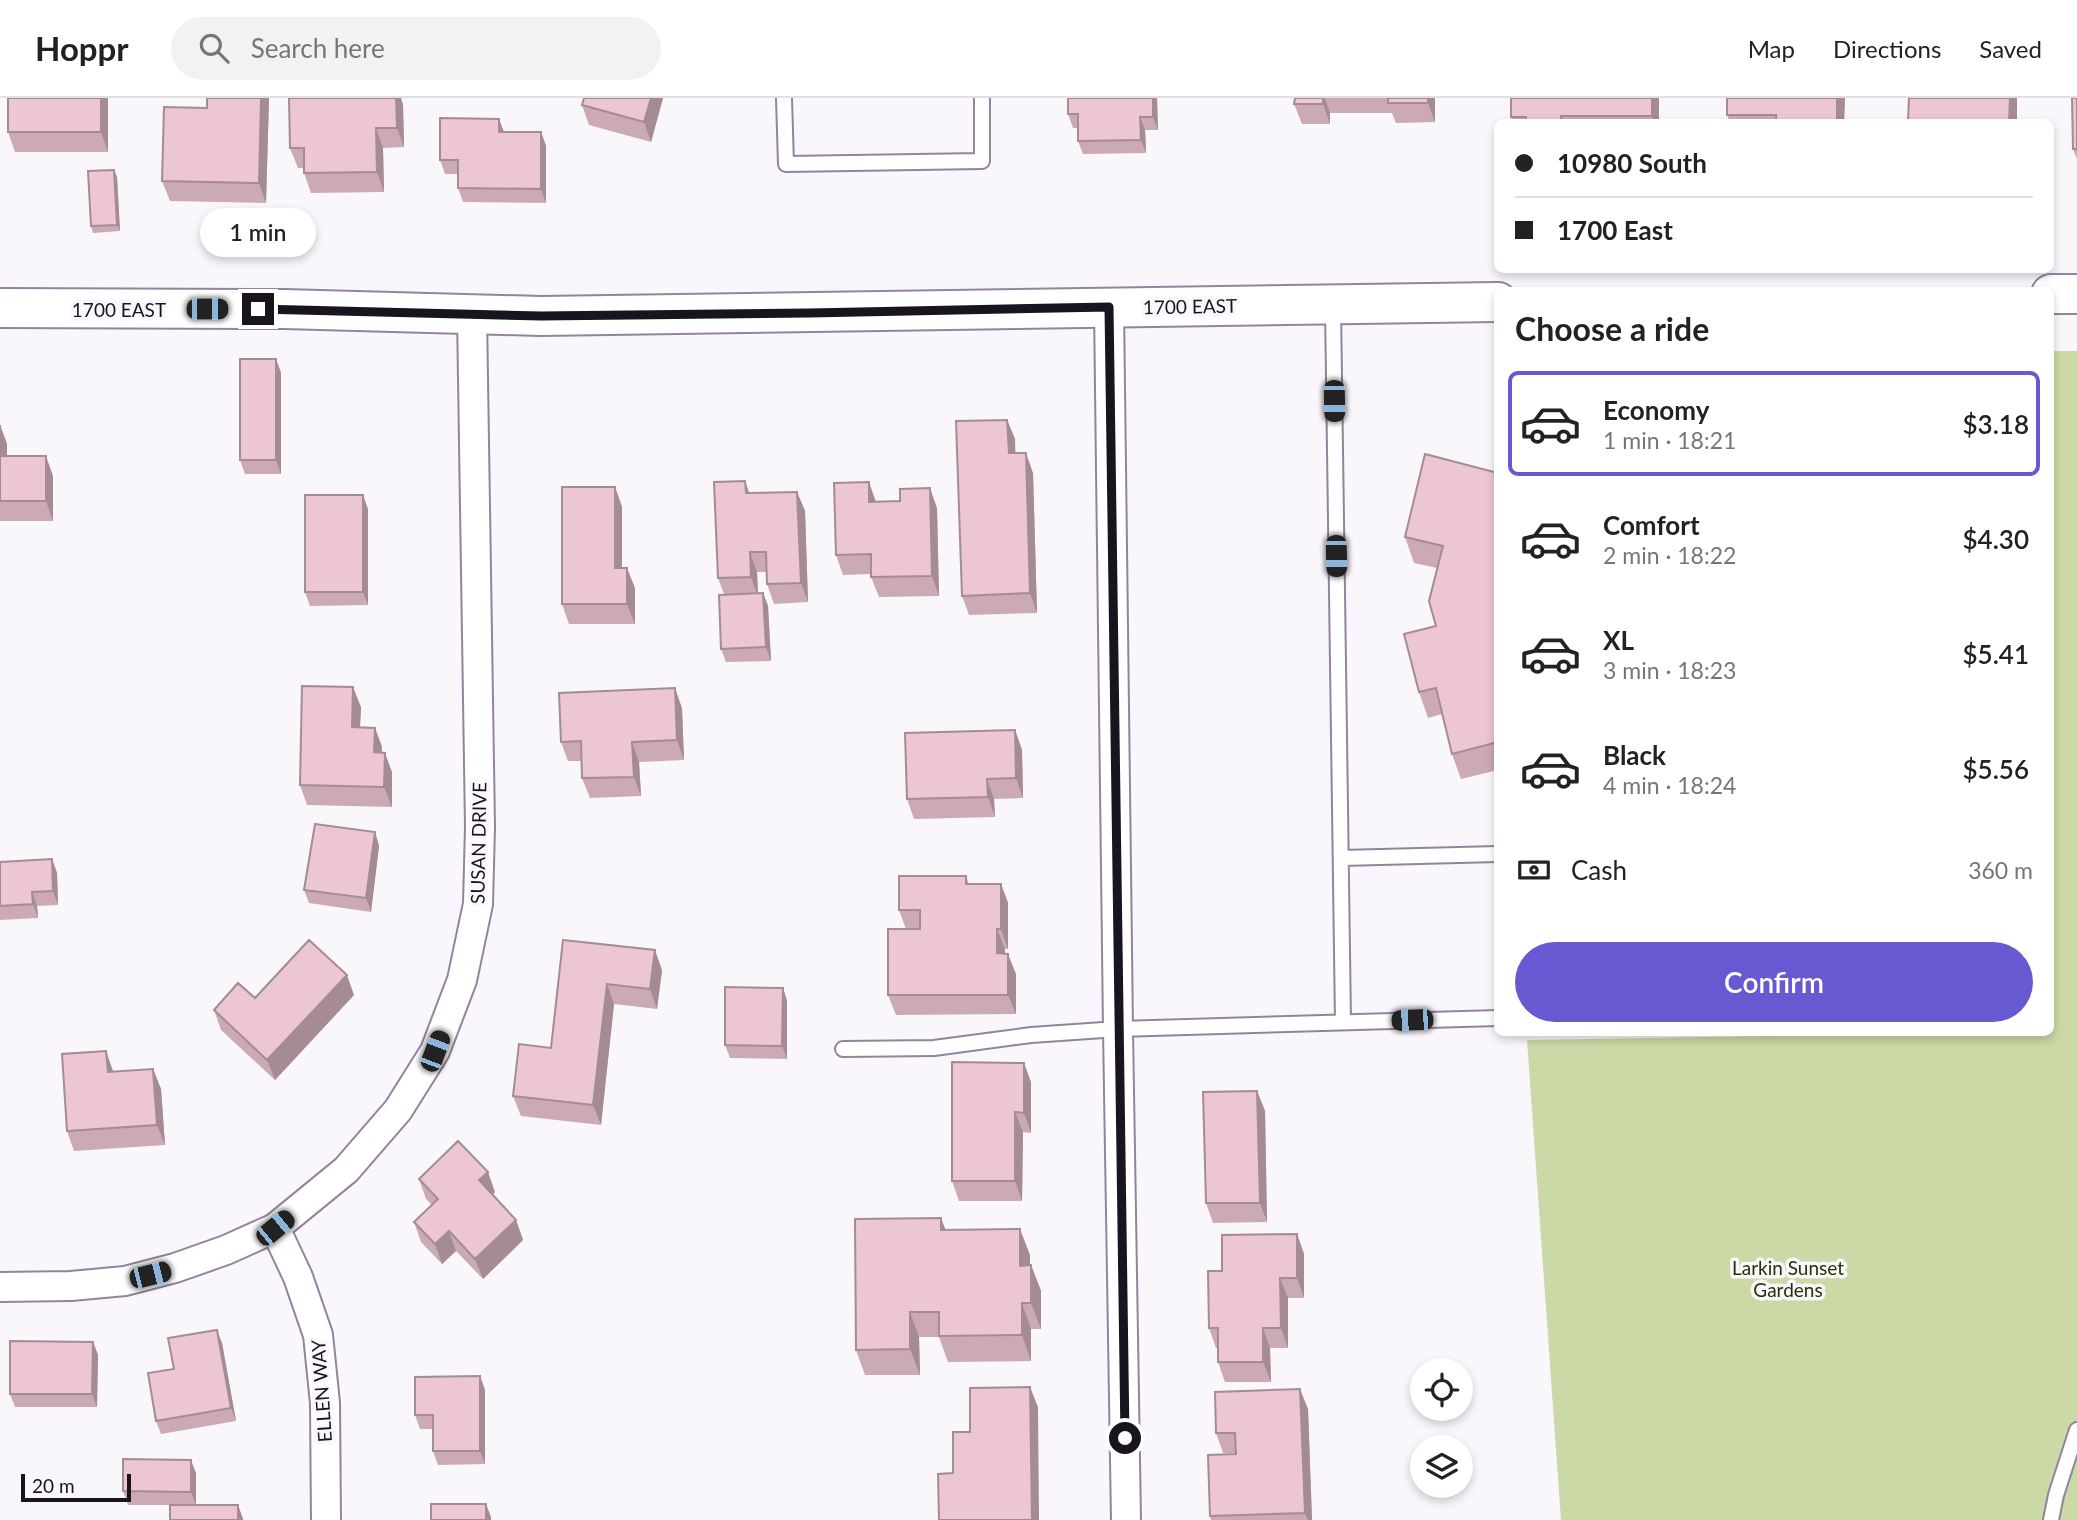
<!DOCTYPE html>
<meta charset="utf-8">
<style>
:root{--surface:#fff;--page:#f2f2f2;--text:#222;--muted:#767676;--line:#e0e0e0;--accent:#6858d1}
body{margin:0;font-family:Lato,sans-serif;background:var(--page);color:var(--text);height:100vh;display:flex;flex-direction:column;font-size:26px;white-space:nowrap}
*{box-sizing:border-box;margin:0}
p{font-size:23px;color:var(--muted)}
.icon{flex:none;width:38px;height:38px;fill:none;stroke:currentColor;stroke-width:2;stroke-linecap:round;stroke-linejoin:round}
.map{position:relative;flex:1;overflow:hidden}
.details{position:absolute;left:1494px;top:189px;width:560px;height:749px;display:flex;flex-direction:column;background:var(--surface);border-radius:10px;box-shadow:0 4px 10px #0003}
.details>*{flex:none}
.guide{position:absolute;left:1494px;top:21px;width:560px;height:154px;border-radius:10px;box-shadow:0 4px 10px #0003;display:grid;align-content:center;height:154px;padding:0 21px;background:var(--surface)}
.controls{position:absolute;left:1410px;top:1260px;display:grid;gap:14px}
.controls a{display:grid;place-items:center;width:63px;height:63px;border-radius:50%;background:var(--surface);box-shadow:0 4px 10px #0003;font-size:35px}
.scale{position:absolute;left:21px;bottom:18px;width:110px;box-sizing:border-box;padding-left:7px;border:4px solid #1a141e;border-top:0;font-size:19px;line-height:24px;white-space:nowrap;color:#1a141e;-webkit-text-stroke:5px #f9f6fc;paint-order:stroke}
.end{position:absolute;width:32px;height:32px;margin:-16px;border:9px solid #1a141e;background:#fff;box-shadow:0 0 0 4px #fff}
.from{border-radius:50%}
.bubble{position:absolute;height:49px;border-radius:24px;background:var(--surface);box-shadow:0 4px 10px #0003;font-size:23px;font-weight:600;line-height:49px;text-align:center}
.car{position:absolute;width:21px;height:42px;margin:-21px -10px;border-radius:9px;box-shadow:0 0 5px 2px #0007;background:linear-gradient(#222 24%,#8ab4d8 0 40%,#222 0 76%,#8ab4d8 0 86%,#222 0)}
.guide b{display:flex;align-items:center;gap:24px;height:66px;font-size:26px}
.guide b+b{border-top:2px solid var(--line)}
.guide i{width:18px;height:18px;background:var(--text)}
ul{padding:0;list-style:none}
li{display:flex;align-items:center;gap:21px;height:105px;margin:0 14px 10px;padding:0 7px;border:4px solid transparent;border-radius:10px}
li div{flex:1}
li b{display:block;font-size:26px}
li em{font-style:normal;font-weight:600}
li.on{border-color:var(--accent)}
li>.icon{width:63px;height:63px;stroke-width:1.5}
h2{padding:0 21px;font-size:32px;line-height:84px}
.pay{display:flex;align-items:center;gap:18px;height:77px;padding:0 21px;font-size:26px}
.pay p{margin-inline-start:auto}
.cta{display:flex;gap:14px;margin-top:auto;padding:14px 21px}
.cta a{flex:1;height:80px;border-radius:42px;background:var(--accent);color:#fff;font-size:28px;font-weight:600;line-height:80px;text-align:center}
header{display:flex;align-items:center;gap:42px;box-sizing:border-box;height:98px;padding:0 35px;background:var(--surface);border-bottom:2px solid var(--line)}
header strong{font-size:33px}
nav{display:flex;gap:38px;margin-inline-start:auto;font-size:24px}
.search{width:490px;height:63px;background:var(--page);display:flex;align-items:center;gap:18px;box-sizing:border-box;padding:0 24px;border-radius:38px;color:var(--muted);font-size:26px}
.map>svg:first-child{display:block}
.green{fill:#cad9a5}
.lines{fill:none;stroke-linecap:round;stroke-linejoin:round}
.service-casing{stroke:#94839f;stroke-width:18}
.minor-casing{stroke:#94839f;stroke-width:32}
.secondary-casing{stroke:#94839f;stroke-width:42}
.service{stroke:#fff;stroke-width:14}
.minor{stroke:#fff;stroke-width:28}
.secondary{stroke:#fff;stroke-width:38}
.wall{fill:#cbaab4}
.shaded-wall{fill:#a58b92}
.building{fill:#ecc6d1;stroke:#a58b92;stroke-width:2}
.route{stroke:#1a141e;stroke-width:9}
.labels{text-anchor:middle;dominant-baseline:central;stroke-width:7;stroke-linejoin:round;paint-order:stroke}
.street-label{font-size:19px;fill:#1a141e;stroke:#f9f6fc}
.park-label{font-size:19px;fill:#283203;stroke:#f9f6fc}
</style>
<header>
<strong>Hoppr</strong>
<div class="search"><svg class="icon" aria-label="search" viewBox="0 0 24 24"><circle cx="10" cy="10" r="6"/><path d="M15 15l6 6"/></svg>Search here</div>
<nav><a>Map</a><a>Directions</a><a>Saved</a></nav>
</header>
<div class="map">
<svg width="2077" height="1422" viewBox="0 0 2077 1422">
<rect width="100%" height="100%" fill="#f9f6fc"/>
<path class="green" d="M2051,253H2077V1422H1561L1527,942L1889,936L1890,934H2051Z"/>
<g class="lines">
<defs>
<path id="service" d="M784,0L786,66L982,63V0
M1333,208L1343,924
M1341,760L1498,756
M843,951L934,950L1031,937L1118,931L1498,920
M2051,1422L2056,1397L2077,1332"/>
<path id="minor" d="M1109,209L1118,931L1126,1422
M275,1130L298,1179L318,1237L325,1305L326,1422
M0,1189L71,1188L125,1183L175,1170L226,1152L275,1130L346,1072L398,1012L435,953L462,882L478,806L480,729L472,216"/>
<path id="secondary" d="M2051,196H2077
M0,210L284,211L541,218L1498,204"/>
</defs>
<use href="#service" class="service-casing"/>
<use href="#minor" class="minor-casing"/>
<use href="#secondary" class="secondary-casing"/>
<use href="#service" class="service"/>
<use href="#minor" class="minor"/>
<use href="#secondary" class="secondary"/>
</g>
<path class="wall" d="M8,0H108V54H15L8,34Z
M269,0L266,105L170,103L162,83Z
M289,0H401L403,7L404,49L383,50L384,94L311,95L304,75V70H298L290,50Z
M584,0H663L651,44L589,27L582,7Z
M1068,0H1157L1158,32H1145L1146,55L1083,56L1078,43V30H1073L1068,16Z
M1295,0H1435V24L1396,25L1392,15H1330V26H1302L1294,6Z
M1659,0V24H1513L1511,19Z
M1845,0L1844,24H1730L1727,17Z
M2077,0V61L2073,51Z
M504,34H541L546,48V105L463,104L458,90V76H445L440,62Z
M114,72L117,79L120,133L93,135L91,128Z
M276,261L281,275V376H245L240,362Z
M1007,322L1015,341V355L1033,375L1037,515L969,517L962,498Z
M0,327L7,346V358L53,378V423H0Z
M1498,375V672L1461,681L1452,656L1442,616L1428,620L1419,594L1436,528L1437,470L1414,465L1405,439Z
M615,389L622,409V470L635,490V526H569L562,506Z
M797,394L805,413L808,504L774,506L767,486V474H757L758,495H763L768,508L771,563L726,564L721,551L724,496L718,480L749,395Z
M876,404L937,410L939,498L879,499L871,479V476L843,477L836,457Z
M368,411V507L310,508L305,494Z
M361,609L360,629L375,630L382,649V654L392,674V709L307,707L300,687Z
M682,610L684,662L639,664L641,698L590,700L582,680V663H568L561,644Z
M1015,632L1022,652L1023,700L994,701L995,719L914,721L907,701Z
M375,734L379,748L371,814L309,805L304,792Z
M52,761L57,775L58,807L37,808L38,820L0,822V764Z
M966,778L969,786H1001L1008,805V851H1005V856L1016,876V916L896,917L888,897L906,831L899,812Z
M563,842L662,872L657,911L614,906L601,1027L521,1018L513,998L551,950Z
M783,890L787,903V961L730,960L725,947Z
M354,897L275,982L221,932L214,912L255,900Z
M153,971L161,991L165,1047L74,1053L67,1033L114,974Z
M1031,984V1035L1023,1034L1022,1103H959L952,1083Z
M1257,993L1265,1013L1267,1124L1213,1125L1206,1105Z
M419,1081L495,1094L493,1097L516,1122L523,1142L483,1181L456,1153L442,1166L421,1144L414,1124L432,1107L426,1101Z
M946,1132L1030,1157V1167H1031L1041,1193V1231H1031V1263L948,1264L939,1239H919L920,1277H865L856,1252Z
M1297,1136L1304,1156V1200H1288V1250H1270L1271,1284H1225L1218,1264V1250H1216L1209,1230Z
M93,1244L98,1257L97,1309H15L10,1296Z
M222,1245L236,1323L161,1336L156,1323L174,1271Z
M480,1278L485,1292V1366L438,1367L433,1353V1331H420L415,1317Z
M1308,1311L1312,1422H1211L1210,1418L1236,1356V1355H1223L1216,1335Z
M196,1375V1407H238L243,1422H170L175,1407H128L123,1393Z"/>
<path class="shaded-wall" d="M101,0H108V54L101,34Z
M261,0H269L266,105L259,85Z
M396,0H401L403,7L404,49L397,30Z
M651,0H663L651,44L644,24Z
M1153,0H1157L1158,32L1153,19Z
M1323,0H1325L1330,15V26L1323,6Z
M1428,0H1435V24L1428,5Z
M1652,0H1659V24H1654L1652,18Z
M1837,0H1845L1844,24H1837Z
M2010,0H2017V24H2009Z
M1140,19L1145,32L1146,55L1141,42Z
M499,21L504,34H499Z
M376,30L383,50L384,94L377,74Z
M541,34L546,48V105L541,91Z
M114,72L117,79L120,133L117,127Z
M276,261L281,275V376L276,362Z
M1007,322L1015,341L1016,375L1009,355Z
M0,327L7,346V378L0,358Z
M1026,355L1033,375L1037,515L1030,495Z
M46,358L53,378V423L46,403Z
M745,383L752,403L746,395Z
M869,384L876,404H869Z
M615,389L622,409V490L615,470Z
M930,390L937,410L939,498L932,478Z
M797,394L805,413L808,504L801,485Z
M363,397L368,411V507L363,494Z
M750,454L757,474L758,499L751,479Z
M627,470L635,490V526L627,506Z
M763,495L768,508L771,563L766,549Z
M353,589L361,609L359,648L352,629Z
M675,590L682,610L684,662L677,642Z
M375,630L382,649L381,674L374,654Z
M1015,632L1022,652L1023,700L1016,680Z
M632,644L639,664L641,698L634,679Z
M385,655L392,674V709L384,689Z
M987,681L994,701L995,719L988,699Z
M375,734L379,748L371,814L366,800Z
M52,761L57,775L58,807L53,793Z
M1001,786L1008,805V851L1001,831Z
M32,794L37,808L38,820L33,806Z
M997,831L1005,851V875L997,855Z
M655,852L662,872L657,911L650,891Z
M1008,856L1016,876V916L1008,897Z
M347,877L354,897L275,982L267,962Z
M607,886L614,906L601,1027L593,1007Z
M783,890L787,903V961L782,948Z
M106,953L113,973L115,994L108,974Z
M1024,965L1031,984V1035L1024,1015Z
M153,971L161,991L165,1047L157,1027Z
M1257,993L1265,1013L1267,1124L1260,1105Z
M1015,1014L1023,1034L1022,1103L1015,1083Z
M488,1074L495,1094L486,1102L479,1082Z
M941,1120L951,1146L941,1132Z
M516,1122L523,1142L483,1181L475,1161Z
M1020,1131L1030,1157V1193L1020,1168Z
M449,1133L456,1153L442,1166L435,1146Z
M1297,1136L1304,1156V1200L1297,1180Z
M1031,1167L1041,1193V1231L1031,1205Z
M1280,1180L1288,1200V1250L1281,1230Z
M1022,1205L1031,1231V1263L1022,1237Z
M910,1214L919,1239L920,1277L910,1251Z
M1263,1230L1270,1250L1271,1284L1263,1264Z
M217,1232L222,1245L236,1323L231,1310Z
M93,1244L98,1257L97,1309L92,1296Z
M480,1278L485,1292V1366L480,1353Z
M1030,1289L1038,1309L1039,1422H1032Z
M1300,1291L1308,1311L1312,1422H1308L1305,1415Z
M191,1362L196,1375V1407L191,1394Z
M486,1406L491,1419V1422H486Z
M238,1407L243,1421V1422H238Z"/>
<path class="building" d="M8,0H101V34H8Z
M207,0H261L259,85L162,83L164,9L207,10Z
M289,0H396L397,30H376L377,74L304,75V50H290Z
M584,0H651L644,24L582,7Z
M1068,0H1153V19H1140L1141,42L1078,43V16H1068Z
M1295,0H1323V6H1294Z
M1388,0H1428V5H1388Z
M1511,0H1652V18H1561V24H1526V19H1511Z
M1727,0H1837V24H1776V17H1727Z
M1909,0H2010L2009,24H1908Z
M2072,0H2077V51H2073Z
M440,20L499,21V34H541V91L458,90V62H440Z
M114,72L117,127L91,128L88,73Z
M240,261H276V362H240Z
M1007,322L1009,355H1026L1030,495L962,498L956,323Z
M0,327V358H46V403H0Z
M1425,356L1498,375V644L1452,656L1436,590L1419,594L1404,536L1436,528L1429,503L1443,448L1405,439Z
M745,383L746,395L797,394L801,485L767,486L766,454H750L751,479L718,480L714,384Z
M869,384V404L900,403V391L930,390L932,478L871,479V456L836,457L834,385Z
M562,389H615V470H627V506H562Z
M305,397H363V494H305Z
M763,495L766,549L721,551L719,497Z
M302,588L353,589L352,629L375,630L374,654L385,655L384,689L300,687Z
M675,590L677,642L632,644L634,679L582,680L581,643L561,644L559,595Z
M1015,632L1016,680L987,681L988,699L907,701L905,635Z
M315,726L375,734L366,800L304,792Z
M52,761L53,793L32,794L33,806L0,808V764Z
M899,778H966V786H1001V831H997V855L1008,856V897H888V831H920V812H899Z
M309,842L347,877L267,962L214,912L238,885L255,900Z
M563,842L655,852L650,891L607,886L593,1007L513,998L519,946L551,950Z
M725,889L783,890L782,948L725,947Z
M106,953L108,974L153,971L157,1027L67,1033L62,956Z
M952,964L1024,965V1015L1015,1014V1083H952Z
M1257,993L1260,1105H1206L1203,994Z
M458,1043L488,1074L479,1082L516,1122L475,1161L449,1133L435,1146L414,1124L438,1101L419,1081Z
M941,1120V1132L1020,1131V1168L1031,1167V1205H1022V1237L939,1238V1214H910V1251L856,1252L855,1121Z
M1297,1136V1180H1280L1281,1230H1263V1264H1218V1230H1209L1208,1173H1222V1137Z
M217,1232L231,1310L156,1323L148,1275L174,1271L168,1240Z
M10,1243L93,1244L92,1296H10Z
M480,1278V1353H433V1317H415V1279Z
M1030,1289L1032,1422H939L938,1376L953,1375V1334H970V1290Z
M1300,1291L1305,1415L1210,1418L1208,1357L1236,1356L1235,1335H1216L1215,1294Z
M123,1361L191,1362V1394L123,1393Z
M431,1406H486V1422H431Z
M170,1407H238V1422H170Z"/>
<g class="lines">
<path class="route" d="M258,211L541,218L810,215L1109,209L1125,1340"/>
</g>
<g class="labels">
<g class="street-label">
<text transform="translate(1190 208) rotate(-1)">1700 EAST</text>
<text x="119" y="211">1700 EAST</text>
<text transform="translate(478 745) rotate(-89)">SUSAN DRIVE</text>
<text transform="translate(321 1293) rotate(-94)">ELLEN WAY</text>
</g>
<g class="park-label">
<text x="1788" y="1169">Larkin Sunset<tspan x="1788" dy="22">Gardens</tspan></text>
</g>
</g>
</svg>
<div class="controls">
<a><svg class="icon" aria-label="locate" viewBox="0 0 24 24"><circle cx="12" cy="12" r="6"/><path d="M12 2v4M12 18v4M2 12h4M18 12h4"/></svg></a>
<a><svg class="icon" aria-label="layers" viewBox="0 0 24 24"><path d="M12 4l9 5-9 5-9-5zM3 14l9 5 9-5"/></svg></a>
</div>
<div class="scale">20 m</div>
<i class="end from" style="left:1125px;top:1340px"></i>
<i class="end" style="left:258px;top:211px"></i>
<div class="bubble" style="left:200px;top:110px;width:116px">1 min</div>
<i class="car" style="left:207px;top:211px;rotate:90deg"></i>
<i class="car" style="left:1334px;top:303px;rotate:179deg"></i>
<i class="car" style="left:1336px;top:458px;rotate:179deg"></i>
<i class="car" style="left:1412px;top:922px;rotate:268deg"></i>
<i class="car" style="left:435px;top:953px;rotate:21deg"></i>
<i class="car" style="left:275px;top:1130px;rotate:51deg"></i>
<i class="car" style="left:150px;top:1177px;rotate:76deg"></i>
<div class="guide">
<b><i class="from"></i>10980 South</b>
<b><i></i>1700 East</b>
</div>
<section class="details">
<h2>Choose a ride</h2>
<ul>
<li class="on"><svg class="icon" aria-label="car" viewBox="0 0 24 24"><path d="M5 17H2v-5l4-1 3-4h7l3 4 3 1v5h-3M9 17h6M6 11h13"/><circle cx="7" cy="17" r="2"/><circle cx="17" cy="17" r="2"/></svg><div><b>Economy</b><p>1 min · 18:21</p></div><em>$3.18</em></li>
<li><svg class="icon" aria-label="car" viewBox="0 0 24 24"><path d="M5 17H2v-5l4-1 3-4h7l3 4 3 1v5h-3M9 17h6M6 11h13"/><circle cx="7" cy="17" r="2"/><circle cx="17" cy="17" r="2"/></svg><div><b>Comfort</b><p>2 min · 18:22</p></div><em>$4.30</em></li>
<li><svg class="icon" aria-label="car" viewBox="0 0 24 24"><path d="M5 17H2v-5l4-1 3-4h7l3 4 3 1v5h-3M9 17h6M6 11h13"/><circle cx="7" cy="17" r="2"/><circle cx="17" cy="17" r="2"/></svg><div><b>XL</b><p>3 min · 18:23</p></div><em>$5.41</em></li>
<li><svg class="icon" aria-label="car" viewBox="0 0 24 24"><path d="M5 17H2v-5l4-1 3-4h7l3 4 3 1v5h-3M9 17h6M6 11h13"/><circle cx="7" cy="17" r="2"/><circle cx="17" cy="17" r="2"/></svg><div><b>Black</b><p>4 min · 18:24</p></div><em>$5.56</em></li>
</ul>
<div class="pay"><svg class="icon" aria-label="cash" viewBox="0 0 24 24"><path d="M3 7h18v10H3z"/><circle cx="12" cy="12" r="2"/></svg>Cash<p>360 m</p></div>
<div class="cta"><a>Confirm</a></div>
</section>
</div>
